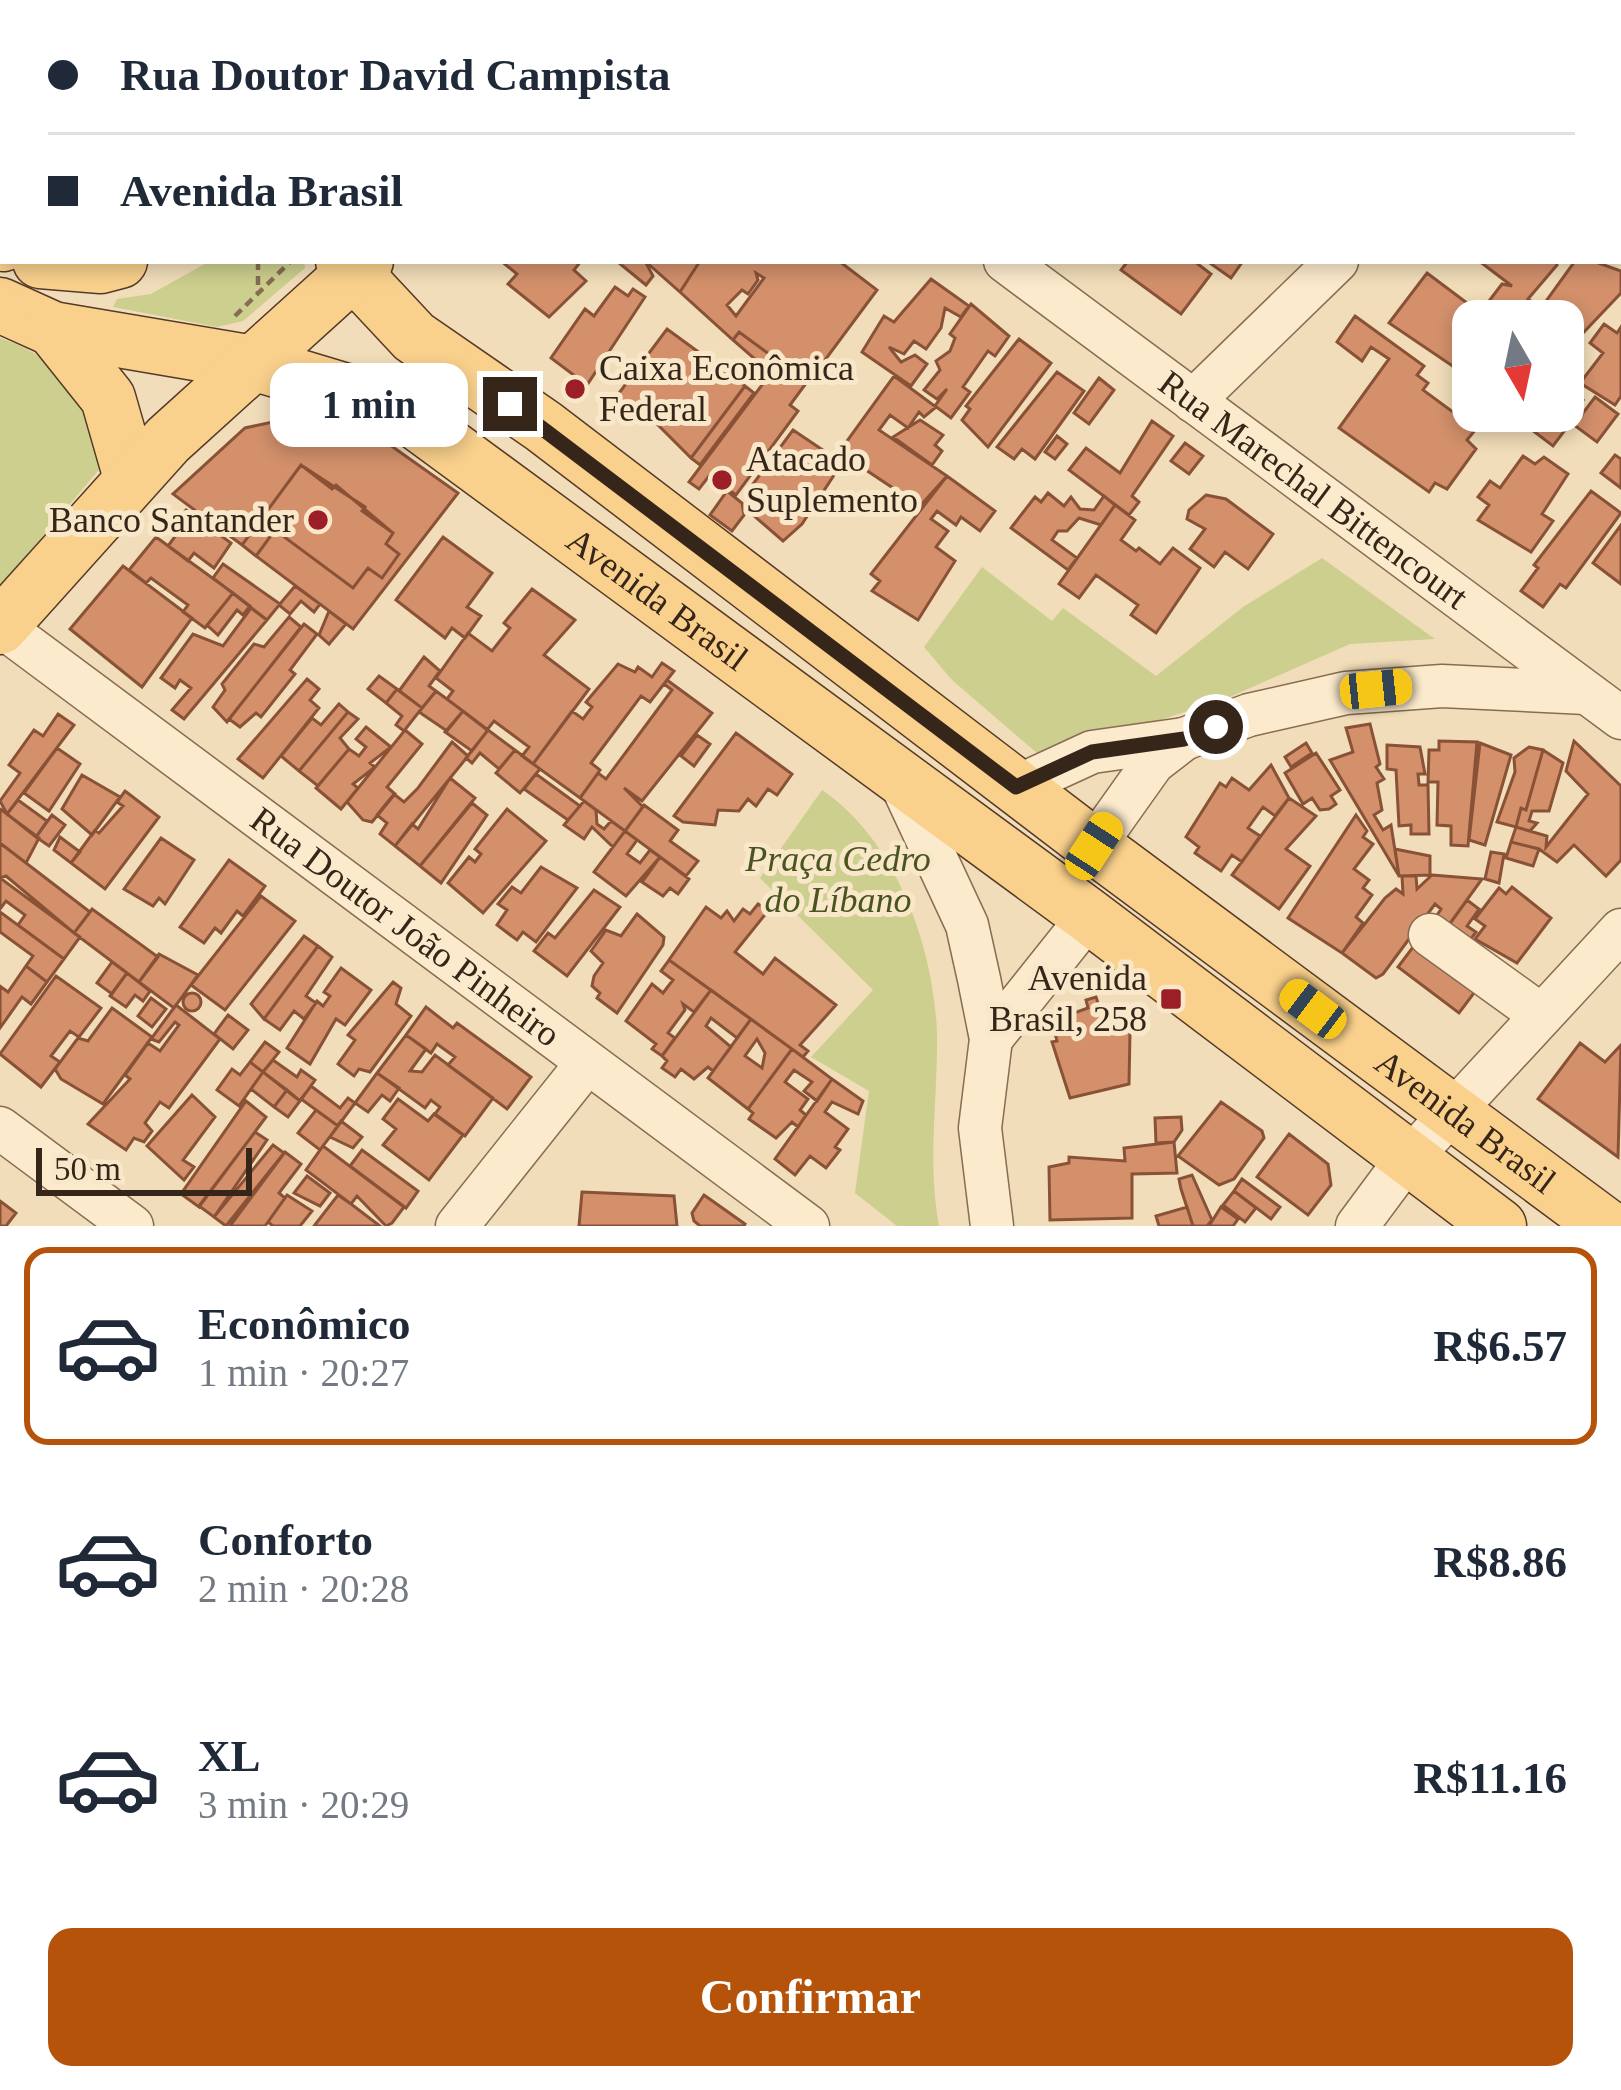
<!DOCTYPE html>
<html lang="pt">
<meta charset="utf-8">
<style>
:root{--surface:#fff;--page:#f6f6f7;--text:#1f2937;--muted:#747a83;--line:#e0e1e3;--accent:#b45309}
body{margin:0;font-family:Georgia,serif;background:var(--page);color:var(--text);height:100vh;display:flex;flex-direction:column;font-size:45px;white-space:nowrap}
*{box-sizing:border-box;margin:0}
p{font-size:39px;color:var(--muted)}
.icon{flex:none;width:66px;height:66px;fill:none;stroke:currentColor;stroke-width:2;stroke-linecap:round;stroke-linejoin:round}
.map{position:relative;height:1226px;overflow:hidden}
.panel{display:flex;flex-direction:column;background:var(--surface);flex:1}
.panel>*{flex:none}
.hud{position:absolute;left:0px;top:0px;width:1623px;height:264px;box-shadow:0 6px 18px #0003;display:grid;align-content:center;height:264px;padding:0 48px;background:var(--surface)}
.needle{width:78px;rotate:171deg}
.buttons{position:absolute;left:1452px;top:300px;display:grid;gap:24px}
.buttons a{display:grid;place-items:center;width:132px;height:132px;border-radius:24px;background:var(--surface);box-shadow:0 6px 18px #0003;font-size:60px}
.scale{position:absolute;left:36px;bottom:30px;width:216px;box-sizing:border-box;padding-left:12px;border:6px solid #362519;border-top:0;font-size:33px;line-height:42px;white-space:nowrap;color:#362519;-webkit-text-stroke:9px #f8e7c9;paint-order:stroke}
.end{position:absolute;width:54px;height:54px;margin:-27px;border:15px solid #362519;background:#fff;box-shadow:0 0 0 6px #fff}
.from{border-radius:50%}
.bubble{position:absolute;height:84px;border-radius:24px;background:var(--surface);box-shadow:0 6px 18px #0003;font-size:39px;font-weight:700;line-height:84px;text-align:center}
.car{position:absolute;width:36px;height:72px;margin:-36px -18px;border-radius:15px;box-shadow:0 0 9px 3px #0007;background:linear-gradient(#f5c518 24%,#345 0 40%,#f5c518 0 76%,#345 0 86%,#f5c518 0)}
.hud b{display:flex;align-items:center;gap:42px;height:114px;font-size:45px}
.hud b+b{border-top:3px solid var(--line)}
.hud i{width:30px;height:30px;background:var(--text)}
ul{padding:21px 0 0;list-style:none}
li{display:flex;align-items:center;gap:36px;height:198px;margin:0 24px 18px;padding:0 24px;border:6px solid transparent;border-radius:24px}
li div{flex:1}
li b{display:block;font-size:45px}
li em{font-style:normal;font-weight:700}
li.active{border-color:var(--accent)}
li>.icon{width:108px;height:108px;stroke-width:1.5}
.action{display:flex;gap:24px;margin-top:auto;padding:24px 48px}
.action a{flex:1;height:138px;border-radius:24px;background:var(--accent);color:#fff;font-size:48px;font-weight:700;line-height:138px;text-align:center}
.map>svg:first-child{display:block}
.green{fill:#cccf8d}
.building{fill:#d3906b;stroke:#895237;stroke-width:3;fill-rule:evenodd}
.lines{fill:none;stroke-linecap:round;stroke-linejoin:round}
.minor-casing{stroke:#886c53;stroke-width:45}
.major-casing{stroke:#553a28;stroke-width:57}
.path{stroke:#886c53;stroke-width:4.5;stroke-dasharray:9 6;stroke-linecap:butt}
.minor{stroke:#fceacc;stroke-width:42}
.major{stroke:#f9d08c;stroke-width:54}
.route{stroke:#362519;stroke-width:15}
.poi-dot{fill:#9c1e27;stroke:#f8e7c9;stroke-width:4.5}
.labels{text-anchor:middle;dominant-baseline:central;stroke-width:10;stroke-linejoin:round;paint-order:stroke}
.poi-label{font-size:36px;fill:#362519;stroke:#f8e7c9;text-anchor:start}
.street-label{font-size:36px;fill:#362519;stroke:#f8e7c9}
.park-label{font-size:36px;font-style:italic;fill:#4a541e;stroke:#f8e7c9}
</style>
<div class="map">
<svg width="1621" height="1226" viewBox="0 0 1621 1226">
<rect width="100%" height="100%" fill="#f1ddb9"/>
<path class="green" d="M0,0L128,3H3V215Z
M210,261H304L305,268L243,321L217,327L113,307L117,299L151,294Z
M0,338C67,361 88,399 103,465L0,587Z
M1322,558L1435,639L1350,644L1232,696L1044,759L952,680L924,647L982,567L1052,621L1063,608L1156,676L1243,607Z
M822,790C896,840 934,947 937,1033C938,1099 927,1160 939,1226H897L855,1193L869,1091L811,1057L873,990L760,878Z"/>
<path class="building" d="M501,261H581L574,270L586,281L549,317L508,284L517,274Z
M645,261H700L680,292Z
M645,261L653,276L646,285L619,263Z
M700,261H839L877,290L808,383L739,332L733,340L680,292ZM756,273L764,278L736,316L727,305L742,290L748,294L758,280Z
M1128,261H1194L1211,274L1181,314L1121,270Z
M1207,261H1243L1231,278Z
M1479,261H1555L1557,265L1528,299L1536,305L1525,321H1507L1486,305L1502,284L1512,286Z
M1575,261H1593L1621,271V293L1582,334L1541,308Z
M1427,273L1491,321H1473V355L1466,350L1454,367L1389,323Z
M931,279L969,306L961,317L945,308L941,328L926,349L914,341L904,354L889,347L901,362L915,355L927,364L911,386L862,352L884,316L894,322Z
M615,287L628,296L633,289L645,297L587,385L551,358L585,309L594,316Z
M971,304L1009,336L995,356L988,351L963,387L970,392L951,418L935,406L947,389L937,399L924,390L940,370L936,361L950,351L955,338L950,334Z
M1355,316L1424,366L1417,375L1428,383L1423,390L1476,429L1467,440L1476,449L1447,489L1435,483L1429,492L1339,428L1389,359L1371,347L1362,361L1337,342Z
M1604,324L1617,333L1621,327V396L1615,405L1580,383L1603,353L1590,343Z
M667,329L745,386L691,458L650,417L647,422L613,401Z
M739,332L807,382L790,405L798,411L736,495L709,476L699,489L689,482L771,373L733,340Z
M1019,339L1051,363L988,447L962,420L970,409L966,406Z
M1057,372L1084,391L1035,459L1022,449L1014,459L997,447Z
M894,376L936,407L924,417L919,412L908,428L890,415L879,430L947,476L920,506L839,452Z
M1099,378L1114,390L1089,424L1074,413Z
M1563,385L1583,400L1568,420L1555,411H1563Z
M745,386L754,393L700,465L691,458Z
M1595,397L1618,414L1597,442L1574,425Z
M1539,411H1555L1571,422L1553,446L1528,427Z
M275,412L373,433L458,493L353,629L256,556L275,530L353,588L368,568L382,578L399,554L386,544L393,533L362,511L365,507L301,465L242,545L173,494L245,428L273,422Z
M920,420L943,435L935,445L942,451L932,465L893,437Z
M1152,421L1173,436L1132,496L1139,502L1129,515L1069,470L1086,448L1120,473Z
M793,430L842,463L802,524L783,541L745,508L758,488L753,484Z
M1057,436L1067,444L1055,459L1045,452Z
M1185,443L1203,456L1189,474L1171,461Z
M1615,455L1621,459V488L1601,473Z
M1523,456L1535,464L1544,457L1568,474L1542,514L1553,521L1531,552L1478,520L1489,505L1478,497L1490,481L1500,488Z
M301,465L332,489L336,485L393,533L386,544L399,554L382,578L368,568L353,588L275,530L256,556L242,545Z
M947,476L995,511L980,531L961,517L956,525L937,511L931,519L948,531L936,547L955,561L918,620L872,591L880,581L871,574Z
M727,491L742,503L744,515L732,531L710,515Z
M1591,491L1621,513L1566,588L1560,584L1543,607L1521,591L1538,568L1534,565Z
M1048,493L1064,506L1071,497L1080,509L1094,510L1104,496L1115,505L1101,525L1079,518L1067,531H1058L1052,540L1077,558L1068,570L1011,528L1035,497L1041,502Z
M1206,495L1226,499L1273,534L1248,569L1225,552L1214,567L1190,549L1205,529L1187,519L1189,510Z
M1115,505L1135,520L1121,540L1136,551L1139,548L1160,564L1173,548L1200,568L1156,633L1131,615L1138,605L1096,575L1079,598L1059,584Z
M186,510L231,543L214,568L194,553L188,561L168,546L182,527L177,523Z
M1621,525V584L1593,563Z
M156,537L233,593L205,628L183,612L188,605L151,578L146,583L129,570Z
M443,537L492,573L467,607L481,616L465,638L452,628L445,638L396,600Z
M223,564L280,604L267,620L213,578Z
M123,566L192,618L142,687L70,629Z
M295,586L320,604L314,612L301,601L290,614L279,605Z
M532,589L575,620L544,655L589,689L533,764L522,756L529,747L494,721L487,730L447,699L453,691L436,678L468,633L492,651L510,628L504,623Z
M233,593L250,606L243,615L237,610L218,635L207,625Z
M251,608L267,620L184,719L172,710L191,688L180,680L175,688L161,678L193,634L223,646Z
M329,611L346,624L329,644L319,635Z
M289,617L301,627L227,722L213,707L225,690L222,684L254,644L264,647Z
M304,624L317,634L290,670L295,674L261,717L256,713L240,727L229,719Z
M424,657L440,671L429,686L436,691L422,708L399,691Z
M662,663L674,671L650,702L641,696L591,763L600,770L580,798L533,764L572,711L583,719L592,707L586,702L618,664L635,672L638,667L652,677Z
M379,676L397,689L386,703L368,689Z
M307,679L319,689L310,700L319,708L263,778L238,759Z
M667,680L712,713L642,801L624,788L643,807L625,831L580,798L598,773L606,779L672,690L664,684Z
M397,689L422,708L404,731L396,725L402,716L386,703Z
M436,691L463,711L447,731L419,712Z
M339,704L348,712L299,771L281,756L312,718L321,725Z
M463,711L488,730L472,751L445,732Z
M348,712L358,719L340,738L349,749L318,786L299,771Z
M58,714L74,725L7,814L0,801L20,773L9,765L34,730L43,736Z
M1370,724L1380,764L1376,767L1384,779L1377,783L1382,810L1374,815L1383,830L1391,825L1399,876L1330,760L1353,752L1346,728Z
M366,727L391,747L370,763L375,767L353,784L358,788L341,809L316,788L349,749L359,756L366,747L356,739Z
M405,730L422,744L387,787L395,794L372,822L363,820L347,802Z
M488,730L515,750L499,769L480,753L472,763L466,758Z
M736,733L792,774L777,795L768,789L756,806L748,799L739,811L718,810L715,825L683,822L674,816Z
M697,735L710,744L694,766L681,756Z
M1439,741L1477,742L1468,846L1451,845V826L1437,825L1438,782H1428L1429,750H1439Z
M1574,741L1621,786V860L1606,876L1574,845L1557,862L1539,849L1511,842L1516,827L1547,836L1546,847L1588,794L1566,771Z
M452,742L468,756L395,846L380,834L387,823L377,815L394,794L404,802L418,788Z
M1306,743L1312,753L1291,767L1285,757Z
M1480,743L1511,755L1485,845L1469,840Z
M1387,745L1420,747L1425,774H1418L1419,785H1428L1429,834H1411V825L1399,826L1396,770L1387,769Z
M1529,747L1543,750L1526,810L1521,808L1516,827L1497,822L1515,772L1514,758Z
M57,748L80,764L49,811L24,793Z
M515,750L540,769L520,793L496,773Z
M1543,750L1563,763L1549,811H1532L1529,821L1537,823L1530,831L1516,827L1521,808L1526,810Z
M1316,753L1340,790L1331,796L1336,804L1329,809L1320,810L1312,798L1303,804L1285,773Z
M1271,765L1289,798L1275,816L1263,807L1248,828L1260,836L1242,862L1232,855L1221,871L1195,853L1199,847L1186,837L1220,783L1226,787L1232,778L1249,790Z
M536,774L580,806L568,820L524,789Z
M82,775L120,797L92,835L62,809Z
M450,778L475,798L420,866L395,846L412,824L418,829Z
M125,791L159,817L105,889L71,863L95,830L99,833L123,806L117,802Z
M1289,798L1316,816L1286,849L1310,866L1279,909L1232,875Z
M18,800L47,821L36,837L7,814Z
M584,801L596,810L597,824L604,829L611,821L625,831L613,847L592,827L584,839L564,825Z
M472,803L487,815L441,883L420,866Z
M644,805L678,830L670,841L698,861L686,876L625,831Z
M0,809L39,838L26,863L0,843Z
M507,809L546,841L483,913L448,883L469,857L475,862L481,854L475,849Z
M52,815L65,825L49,846L36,837Z
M1356,815L1367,831L1363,837L1373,844L1354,869L1369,880L1363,888L1372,895L1356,917L1363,923L1342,953L1288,918Z
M625,831L637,840L627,854L640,863L650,850L660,857L626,896L594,872Z
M60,837L80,852L71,863L54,850Z
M161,838L194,860L165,904L159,898L153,906L124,889Z
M1511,842L1539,849L1533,866L1506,858Z
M0,843L90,912L74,933L6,876L0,878Z
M1395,849L1430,856V875L1399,876Z
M1491,852L1504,854L1499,883L1485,879Z
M660,857L689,879L678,894L670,888L663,896L642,882Z
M229,860L265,886L243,916L237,911L221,933L215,928L204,943L180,927Z
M541,867L577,888L536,942L523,932L517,940L497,925L507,910L498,904L512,887L521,893Z
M1432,875L1482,879L1446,929L1434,920L1441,909L1435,904L1383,974L1376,978L1342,953L1385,898L1396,889L1403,894L1402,876H1416L1417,889Z
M0,878L80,937L64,959L18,925L25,915L6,901L0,909Z
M1512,887L1551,918L1517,963L1475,939L1485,926L1475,919L1499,888L1506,894Z
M594,890L620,907L567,976L534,951L548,933L555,938Z
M261,896L295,921L225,1010L191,985Z
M1467,900L1479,909L1467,926L1476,932L1467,944L1446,929Z
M758,904L768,911L735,952L763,974L775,958L836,1005L800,1045L808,1051L803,1057L669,960L706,907L721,918L727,911L734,921L743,909L750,914Z
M92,909L158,957L139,982L74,933Z
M0,912L64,959L47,982L26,966L33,956L0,932Z
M637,914L664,937L663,945L617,1013L597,998L600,993L592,986L594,976L603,963L591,951L606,930L621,936Z
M304,936L318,946L264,1019L251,1004Z
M1419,939L1480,985L1459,1013L1398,967Z
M318,946L332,957L306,996L316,1003L304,1019L294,1011L280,1030L264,1019Z
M159,954L198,975L174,1008L139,982Z
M669,960L711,990L694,1012L683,1004L685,1010L668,1033L675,1038L662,1056L652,1049L656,1044L626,1021L652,984L663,993L673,980L661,971Z
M112,962L127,973L112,994L97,983Z
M26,966L47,982L31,1004L22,997L0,1028V986L8,992Z
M341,968L371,990L345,1025L336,1019L310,1064L287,1048L317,1001L323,1006L330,996L324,992Z
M127,973L150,991L143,1001L135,995L126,1007L110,996Z
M56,976L101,1008L79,1037L70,1031L51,1056L60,1062L41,1087L0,1054Z
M393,982L401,988L396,1004L411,1016L370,1072L359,1069L354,1076L338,1064L355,1040L348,1035Z
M711,990L751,1019L737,1038L711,1018L706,1026L731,1047L713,1071L708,1067L694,1079L681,1069L675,1077L662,1068L667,1061L662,1056Z
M183 1002a9 9 0 1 1 18 0a9 9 0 1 1-18 0Z
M1096,997L1099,1006L1111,1007L1115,1027L1130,1032L1129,1084L1070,1098L1052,1042L1057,1041L1052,1021L1088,1008L1086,1000Z
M151,998L166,1009L152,1027L138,1016Z
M176,1005L220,1039L169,1108L160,1102L145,1123L152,1131L144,1142L134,1138L126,1150L88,1124L130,1079L125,1075L148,1043L160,1051L179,1025L175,1022L159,1042L151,1039Z
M426,1007L453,1028L457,1023L531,1077L507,1109L448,1065L455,1057L437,1044L431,1053L406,1035Z
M112,1008L152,1037L103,1104L61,1079L55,1069L78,1038L88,1041Z
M228,1015L248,1030L233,1049L214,1034Z
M751,1019L792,1049L748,1109L708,1078ZM757,1039L765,1053L762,1068L745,1056Z
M406,1035L426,1049L410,1071L422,1072L435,1055L493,1098L465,1136L435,1114L440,1107L431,1100L425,1108L377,1073Z
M265,1042L279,1052L263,1072L250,1062Z
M1580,1043L1605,1062L1621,1045L1618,1157L1538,1099Z
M792,1049L832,1079L817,1101L804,1091L812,1082L794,1070L785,1082L808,1099L800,1110L806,1115L798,1127L792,1122L776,1138L749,1119L753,1113L748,1109Z
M273,1060L297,1077L301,1070L315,1080L300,1101L263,1072Z
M250,1062L263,1072L239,1106L217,1090L232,1069L240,1075Z
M263,1072L287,1090L274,1107L251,1089Z
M377,1073L399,1088L390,1101L382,1095L368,1112L355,1103Z
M832,1079L863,1101L858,1114L832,1102L825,1112L848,1129L835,1147L840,1150L826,1168L810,1156L795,1175L775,1159Z
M311,1086L340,1108L348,1098L355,1103L338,1126L301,1099Z
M287,1090L300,1101L288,1117L274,1107Z
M192,1095L215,1117L183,1160L194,1167L184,1180L147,1146Z
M398,1099L428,1121L434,1114L463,1135L429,1180L383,1145L396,1129L383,1119Z
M246,1101L266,1117L199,1207L181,1194Z
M1221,1102L1262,1131L1264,1138L1234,1179L1219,1185L1178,1156Z
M316,1110L338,1126L320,1150L298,1133Z
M1181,1117L1182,1130L1174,1142L1156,1143L1155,1118Z
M341,1121L362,1137L353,1148L330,1137Z
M255,1132L267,1140L214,1217L199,1206Z
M1289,1134L1328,1164L1331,1185L1308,1215L1257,1177Z
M1174,1142L1177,1173L1132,1174V1218L1050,1220L1049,1167L1069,1163V1157L1125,1161L1124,1148Z
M273,1145L284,1153L226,1226L214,1217Z
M323,1146L404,1207L392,1223L386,1226L357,1196L351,1204L306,1170Z
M362,1150L418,1191L406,1208L350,1166Z
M285,1152L301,1164L279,1193L285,1198L265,1226H230Z
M1192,1175L1212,1220L1207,1226H1193L1181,1189L1179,1179Z
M307,1176L330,1193L320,1206L294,1193Z
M1242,1179L1280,1207L1271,1219L1234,1191Z
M1234,1191L1256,1208L1245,1222L1223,1205Z
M582,1192L674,1196L677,1226H579Z
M287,1195L312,1211L300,1226H273L268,1222Z
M338,1195L351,1204L380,1226H314Z
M704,1195L745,1224L744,1226H700L694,1221L692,1213Z
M0,1201L16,1213L6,1226H0Z
M1187,1207L1193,1226H1159L1156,1216Z
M1221,1207L1238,1219L1233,1226H1209Z"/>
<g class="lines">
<defs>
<g id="minor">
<path d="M510,0L513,3"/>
<path d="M1346,0L1350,3"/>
<path d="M1598,3L1601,0"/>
<path d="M1620,204L1621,205"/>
<path id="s1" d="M1005,261L1621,718"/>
<path d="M1193,401L1337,261"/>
<path id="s2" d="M1,626L808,1226"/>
<path d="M899,779L967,925L979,979L991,1039L980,1128L992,1226"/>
<path d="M1016,787L1092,752L1184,739L1249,715L1346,693L1442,686L1586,693"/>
<path d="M1094,846L1153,763L1184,739"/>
<path d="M1430,935L1541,1015"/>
<path d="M991,1039L1089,916"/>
<path d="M0,1128L132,1226"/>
<path d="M457,1226L587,1063"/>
<path d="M1357,1226L1397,1172L1621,930"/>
</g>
<g id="major">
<path d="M158,0L160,3"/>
<path d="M260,3L261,0"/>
<path d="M660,3L663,0"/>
<path d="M0,242L3,244"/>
<path d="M40,261L101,266L120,261"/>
<path id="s3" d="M343,261L414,337L543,426L1094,846L1606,1226"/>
<path id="s4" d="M0,305L53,329L253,363L393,405L1089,916L1499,1226"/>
<path d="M53,329L108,398L131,478"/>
<path d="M0,627L168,440L366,261"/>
</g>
</defs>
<use href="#minor" class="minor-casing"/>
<use href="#major" class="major-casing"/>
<path class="path" d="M258,261V293
M235,316L291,261"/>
<use href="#minor" class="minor"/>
<use href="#major" class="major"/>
</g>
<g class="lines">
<path class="route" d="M510,404L1016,787L1092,752L1184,739L1216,727"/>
</g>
<g class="poi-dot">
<circle cx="575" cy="389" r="12"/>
<circle cx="722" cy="480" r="12"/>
<circle cx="318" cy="520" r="12"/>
<rect x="1159" y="987" width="24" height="24" rx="6"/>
</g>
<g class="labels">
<g class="poi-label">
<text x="599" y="368">Caixa Econômica<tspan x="599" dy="41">Federal</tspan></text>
<text x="746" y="459">Atacado<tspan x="746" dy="41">Suplemento</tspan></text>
<text x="294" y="520" text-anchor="end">Banco Santander</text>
<text x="1147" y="978" text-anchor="end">Avenida<tspan x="1147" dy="41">Brasil, 258</tspan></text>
</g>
<g class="street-label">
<text stroke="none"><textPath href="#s1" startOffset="384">Rua Marechal Bittencourt</textPath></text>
<text stroke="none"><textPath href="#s4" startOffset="735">Avenida Brasil</textPath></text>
<text stroke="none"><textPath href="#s2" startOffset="504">Rua Doutor João Pinheiro</textPath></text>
<text stroke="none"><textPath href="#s3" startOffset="1416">Avenida Brasil</textPath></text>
</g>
<g class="park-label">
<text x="838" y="859">Praça Cedro<tspan x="838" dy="41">do Líbano</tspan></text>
</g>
</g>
</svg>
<div class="buttons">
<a><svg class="needle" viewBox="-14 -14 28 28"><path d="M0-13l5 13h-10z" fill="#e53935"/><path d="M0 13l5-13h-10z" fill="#747a83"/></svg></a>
</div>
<div class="scale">50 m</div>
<i class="end from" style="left:1216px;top:727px"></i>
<i class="end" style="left:510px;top:404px"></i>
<div class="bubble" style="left:270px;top:363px;width:198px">1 min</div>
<i class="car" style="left:1376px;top:689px;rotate:84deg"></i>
<i class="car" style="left:1094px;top:846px;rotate:33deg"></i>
<i class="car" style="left:1313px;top:1009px;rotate:307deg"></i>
<div class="hud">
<b><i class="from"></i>Rua Doutor David Campista</b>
<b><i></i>Avenida Brasil</b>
</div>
</div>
<section class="panel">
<ul>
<li class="active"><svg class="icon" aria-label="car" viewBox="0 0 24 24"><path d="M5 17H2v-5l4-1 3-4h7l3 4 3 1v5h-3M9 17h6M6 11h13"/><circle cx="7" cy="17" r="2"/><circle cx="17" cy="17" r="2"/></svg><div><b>Econômico</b><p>1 min · 20:27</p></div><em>R$6.57</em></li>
<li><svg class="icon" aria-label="car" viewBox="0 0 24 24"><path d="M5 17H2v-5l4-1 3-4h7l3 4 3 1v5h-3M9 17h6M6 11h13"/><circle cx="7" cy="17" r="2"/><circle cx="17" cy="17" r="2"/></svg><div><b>Conforto</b><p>2 min · 20:28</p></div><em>R$8.86</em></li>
<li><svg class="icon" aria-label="car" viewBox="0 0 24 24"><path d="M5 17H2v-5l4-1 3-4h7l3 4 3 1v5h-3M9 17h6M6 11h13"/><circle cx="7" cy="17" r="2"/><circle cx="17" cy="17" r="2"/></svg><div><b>XL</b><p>3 min · 20:29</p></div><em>R$11.16</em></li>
</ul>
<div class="action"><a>Confirmar</a></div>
</section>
